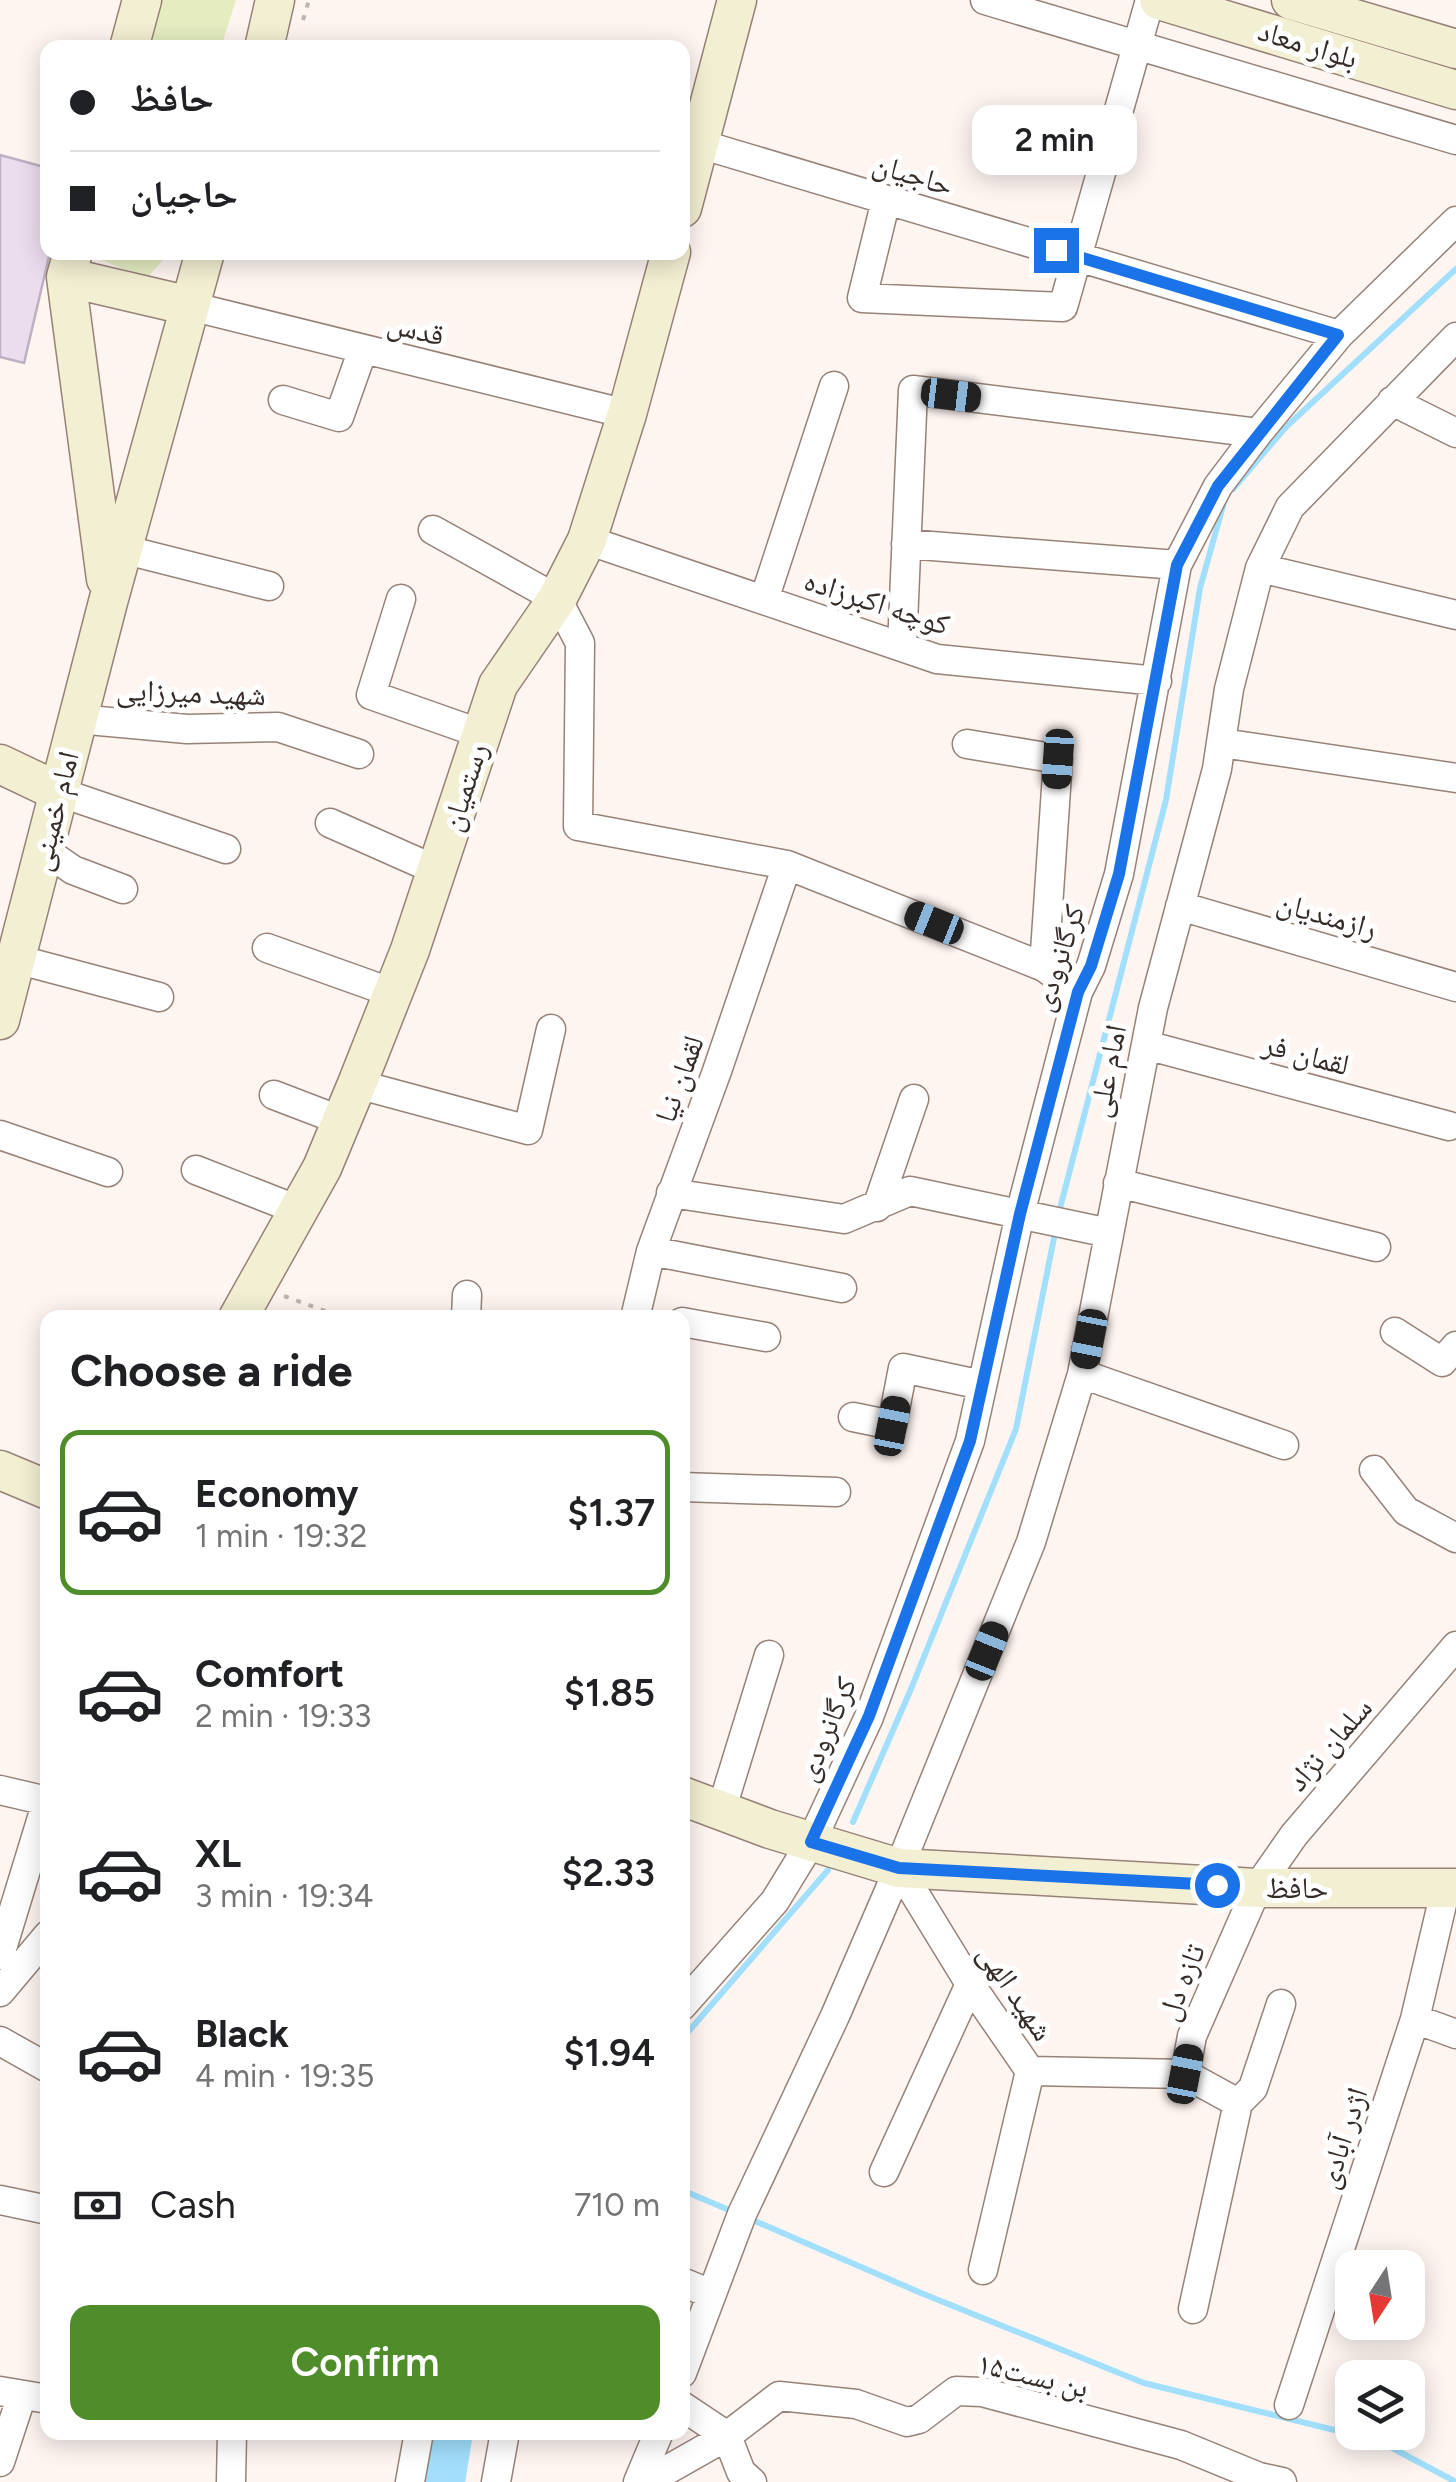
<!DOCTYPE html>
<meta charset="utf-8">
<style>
:root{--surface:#fff;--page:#f6f6f6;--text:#202124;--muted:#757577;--line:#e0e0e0;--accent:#4f8c2a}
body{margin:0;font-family:Figtree,"Noto Naskh Arabic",sans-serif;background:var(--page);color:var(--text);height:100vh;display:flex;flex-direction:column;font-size:38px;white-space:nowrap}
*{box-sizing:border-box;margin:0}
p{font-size:32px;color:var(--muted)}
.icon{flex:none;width:55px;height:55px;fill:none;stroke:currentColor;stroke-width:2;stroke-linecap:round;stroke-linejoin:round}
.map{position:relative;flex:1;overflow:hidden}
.sheet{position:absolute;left:40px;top:1310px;width:650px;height:1130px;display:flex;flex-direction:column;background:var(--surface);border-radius:20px;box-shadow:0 5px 25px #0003}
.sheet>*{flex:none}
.guide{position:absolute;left:40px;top:40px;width:650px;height:220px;border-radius:20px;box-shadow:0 5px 25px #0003;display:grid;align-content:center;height:220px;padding:0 30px;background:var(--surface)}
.needle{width:65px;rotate:192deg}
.controls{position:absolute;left:1335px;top:2250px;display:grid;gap:20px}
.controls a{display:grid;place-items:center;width:90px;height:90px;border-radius:20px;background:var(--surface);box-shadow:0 5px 25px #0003;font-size:50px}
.end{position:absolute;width:45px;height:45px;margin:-22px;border:12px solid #1a73e8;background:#fff;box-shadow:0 0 0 5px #fff}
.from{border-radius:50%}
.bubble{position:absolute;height:70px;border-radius:20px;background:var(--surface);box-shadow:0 5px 25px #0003;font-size:32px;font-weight:600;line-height:70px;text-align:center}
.car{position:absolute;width:30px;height:60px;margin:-30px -15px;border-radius:12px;box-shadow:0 0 8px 2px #0007;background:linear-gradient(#222 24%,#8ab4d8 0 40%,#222 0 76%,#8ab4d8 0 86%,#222 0)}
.guide b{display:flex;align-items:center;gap:35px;height:95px;font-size:38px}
.guide b+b{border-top:2px solid var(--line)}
.guide i{width:25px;height:25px;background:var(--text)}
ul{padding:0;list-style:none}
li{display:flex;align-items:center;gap:30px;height:165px;margin:0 20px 15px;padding:0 10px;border:5px solid transparent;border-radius:20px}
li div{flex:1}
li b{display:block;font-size:38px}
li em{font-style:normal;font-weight:600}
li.current{border-color:var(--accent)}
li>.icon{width:90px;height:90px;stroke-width:1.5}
h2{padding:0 30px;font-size:45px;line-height:120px}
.pay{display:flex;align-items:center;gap:25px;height:110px;padding:0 30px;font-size:38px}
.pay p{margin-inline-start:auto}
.button{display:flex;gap:20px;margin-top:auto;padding:20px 30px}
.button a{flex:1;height:115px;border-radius:20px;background:var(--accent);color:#fff;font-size:40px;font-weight:600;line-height:115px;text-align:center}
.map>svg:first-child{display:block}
.green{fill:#e4ecc0}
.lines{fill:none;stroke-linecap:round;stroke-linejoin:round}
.stream{stroke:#a1dffc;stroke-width:6}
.river{stroke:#a1dffc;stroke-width:40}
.building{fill:#ecddee;stroke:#bfb0c1;stroke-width:2.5}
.street-casing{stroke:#978278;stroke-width:31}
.secondary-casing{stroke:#978278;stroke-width:41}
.path{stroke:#bdb4b0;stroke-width:4;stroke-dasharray:5 8;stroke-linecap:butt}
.street{stroke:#fff;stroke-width:28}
.secondary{stroke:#f3efd2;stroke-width:38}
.route{stroke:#1a73e8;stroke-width:12}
.labels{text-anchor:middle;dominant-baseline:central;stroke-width:10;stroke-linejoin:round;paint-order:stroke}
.street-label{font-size:30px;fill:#352c28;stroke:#fff}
</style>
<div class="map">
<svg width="1456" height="2482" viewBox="0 0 1456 2482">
<rect width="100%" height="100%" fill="#fef5f1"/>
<path class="green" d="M158,0H236L221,47L144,48Z
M84,252L169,253L146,279Z"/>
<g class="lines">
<path class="stream" d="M1233,489L1286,427L1456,269
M1058,1216L1166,800L1200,588L1225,499
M853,1822L911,1689L1016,1429L1056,1228
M682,2039L828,1870
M682,2190L736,2213
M748,2218L921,2293L1144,2383L1379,2441L1456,2482"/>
<path class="river" d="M445,2482L453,2432"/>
</g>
<path class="building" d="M0,155L48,168L50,252L24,363L0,357Z"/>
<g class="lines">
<defs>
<path id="street" d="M985,0L1456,140
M700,144L1339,335
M886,200L862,298L1063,307L1150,0
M190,306L627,414
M283,400L339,417L363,349
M1392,401L1456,433
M433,530L557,599L580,643L578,826L787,865L1044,967L1078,992
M587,540L937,659L1157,681
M906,544L1177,565
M122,549L269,586
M1260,568L1456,615
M401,599L371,695L482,734
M764,600L834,386
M902,647L913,390L1258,433
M77,719L187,729L278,727L359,754
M1222,743L1456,778
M967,744L1058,759L1044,967
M59,792L226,849
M330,823L436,870
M44,850L73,870L123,889
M1180,906L1456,987
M267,948L393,993
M16,959L159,997
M1146,1045L1449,1126
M357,1084L528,1130L551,1029
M274,1095L342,1121
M0,1135L108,1172
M196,1170L298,1210
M1118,1183L1376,1247
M671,1193L844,1219L910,1191L1109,1233
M877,1207L914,1099
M651,1251L842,1288
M466,1318L467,1295
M635,1318L651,1251L717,1071L787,865
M682,1322L766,1337
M1395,1332L1442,1362L1456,1346
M1082,1374L1284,1445
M853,1417L892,1425L903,1368L982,1385
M1374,1470L1406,1511L1456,1538
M682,1487L836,1492
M0,1790L47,1801
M721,1811L769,1655
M899,1868L970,1984L1030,2071L1185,2074
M0,1955L48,1798
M0,1992L48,1935
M682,2006L775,1901L811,1842L869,1717L970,1441L1020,1214L1078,992L1091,966L1119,874L1177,565L1218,486L1258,433L1339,335L1456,221
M1415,2019L1456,2034
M0,2041L48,2068
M1238,2103L1253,2088L1281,2004
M884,2172L970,1984
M0,2200L48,2210
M983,2270L1030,2071
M682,2282L711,2294
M1193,2309L1238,2103L1185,2074L1192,2036L1257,1888L1294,1835L1456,1646
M682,2373L742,2214L835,2016L899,1868L1031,1542L1082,1374L1153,1008L1217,769L1229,689L1260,568L1290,507L1456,337
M0,2391L48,2399
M1289,2405L1415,2019L1446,1887
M682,2406L727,2436
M727,2436L741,2472L752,2482
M0,2462L22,2395
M231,2482L232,2432
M410,2482L419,2432
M496,2482L505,2432
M638,2482L659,2432
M646,2482L727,2436L779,2396L856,2404L907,2422L919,2419L956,2391L982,2392L1181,2445L1259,2477L1282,2482"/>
<path id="secondary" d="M1159,0L1456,90
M1291,0L1456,49
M129,48L142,0
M264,48L275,0
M682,208L737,0
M73,252L66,277L106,579
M66,277L190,306
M0,764L59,792
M0,1020L108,602L205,252
M238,1318L322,1168L357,1084L410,950L498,685L557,599L587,540L627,414L671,252
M0,1470L48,1490
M682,1796L770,1829L899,1868L1257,1888H1456"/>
</defs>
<use href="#street" class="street-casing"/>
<use href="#secondary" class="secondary-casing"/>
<path class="path" d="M303,20L309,0
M284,1296L336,1315"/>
<use href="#street" class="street"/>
<use href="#secondary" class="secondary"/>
</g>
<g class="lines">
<path class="route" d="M1056,250L1338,335L1218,486L1177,565L1119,874L1091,966L1078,992L1020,1214L970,1441L869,1716L811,1842L899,1868L1217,1885"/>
</g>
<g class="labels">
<g class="street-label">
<text transform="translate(1308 44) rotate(17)">بلوار معاد</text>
<text transform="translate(913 174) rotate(17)">حاجیان</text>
<text transform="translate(416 329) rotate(14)">قدس</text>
<text transform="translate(877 602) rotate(18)">کوچه اکبرزاده</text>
<text transform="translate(191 692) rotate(2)">شهید میرزایی</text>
<text transform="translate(464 787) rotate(-72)">رستمیان</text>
<text transform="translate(54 811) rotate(-76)">امام خمینی</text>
<text transform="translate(1327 915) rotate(16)">رازمندیان</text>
<text transform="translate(1058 958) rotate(-72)">کرگانرودی</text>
<text transform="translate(1306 1054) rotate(15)">لقمان فر</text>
<text transform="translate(1107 1071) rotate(-79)">امام علی</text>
<text transform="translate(679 1079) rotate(-70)">لقمان نیا</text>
<text transform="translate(826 1729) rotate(-67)">کرگانرودی</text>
<text transform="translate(1329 1744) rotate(-49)">سلمان نژاد</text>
<text x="1297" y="1887">حافظ</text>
<text transform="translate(1181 1982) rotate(-68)">تازه دل</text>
<text transform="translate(1016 1992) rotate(56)">شهید الهی</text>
<text transform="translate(1342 2138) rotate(-72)">اژدر آبادی</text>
<text transform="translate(1033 2375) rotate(13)">بن بست۱۵</text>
</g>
</g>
</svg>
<div class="controls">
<a><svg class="needle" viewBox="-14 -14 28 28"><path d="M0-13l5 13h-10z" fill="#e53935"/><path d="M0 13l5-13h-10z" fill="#757577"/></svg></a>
<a><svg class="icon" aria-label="layers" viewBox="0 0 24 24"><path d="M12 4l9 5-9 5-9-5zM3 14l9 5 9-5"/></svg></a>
</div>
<i class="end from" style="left:1217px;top:1885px"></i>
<i class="end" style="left:1056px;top:250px"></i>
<div class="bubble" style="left:972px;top:105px;width:165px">2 min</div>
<i class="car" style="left:951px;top:395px;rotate:97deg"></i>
<i class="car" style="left:1058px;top:759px;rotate:184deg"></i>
<i class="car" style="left:934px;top:923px;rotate:292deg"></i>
<i class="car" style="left:1089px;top:1339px;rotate:191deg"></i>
<i class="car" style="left:892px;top:1426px;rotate:11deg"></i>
<i class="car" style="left:987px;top:1651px;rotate:22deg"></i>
<i class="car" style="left:1185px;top:2074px;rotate:11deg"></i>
<div class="guide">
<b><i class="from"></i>حافظ</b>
<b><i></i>حاجیان</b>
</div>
<section class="sheet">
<h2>Choose a ride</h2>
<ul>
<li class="current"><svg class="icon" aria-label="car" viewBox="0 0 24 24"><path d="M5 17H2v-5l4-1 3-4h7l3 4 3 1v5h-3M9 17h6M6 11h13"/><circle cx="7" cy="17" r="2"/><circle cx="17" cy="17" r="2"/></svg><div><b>Economy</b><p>1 min · 19:32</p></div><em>$1.37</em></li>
<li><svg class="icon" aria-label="car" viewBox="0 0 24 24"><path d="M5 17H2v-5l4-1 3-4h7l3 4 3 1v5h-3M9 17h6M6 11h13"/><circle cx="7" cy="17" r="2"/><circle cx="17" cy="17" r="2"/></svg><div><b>Comfort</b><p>2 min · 19:33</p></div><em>$1.85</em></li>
<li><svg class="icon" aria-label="car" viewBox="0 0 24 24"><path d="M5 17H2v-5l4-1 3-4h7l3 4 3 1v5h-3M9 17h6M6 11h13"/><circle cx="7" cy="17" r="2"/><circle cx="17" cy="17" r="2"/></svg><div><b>XL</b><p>3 min · 19:34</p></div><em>$2.33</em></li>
<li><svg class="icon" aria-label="car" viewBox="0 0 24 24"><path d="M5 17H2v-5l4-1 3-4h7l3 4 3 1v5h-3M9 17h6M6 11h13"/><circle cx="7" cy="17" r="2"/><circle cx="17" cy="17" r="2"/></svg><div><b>Black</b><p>4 min · 19:35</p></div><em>$1.94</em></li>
</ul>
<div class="pay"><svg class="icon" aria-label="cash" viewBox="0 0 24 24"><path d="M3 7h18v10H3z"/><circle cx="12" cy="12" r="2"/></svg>Cash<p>710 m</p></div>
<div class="button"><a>Confirm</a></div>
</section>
</div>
